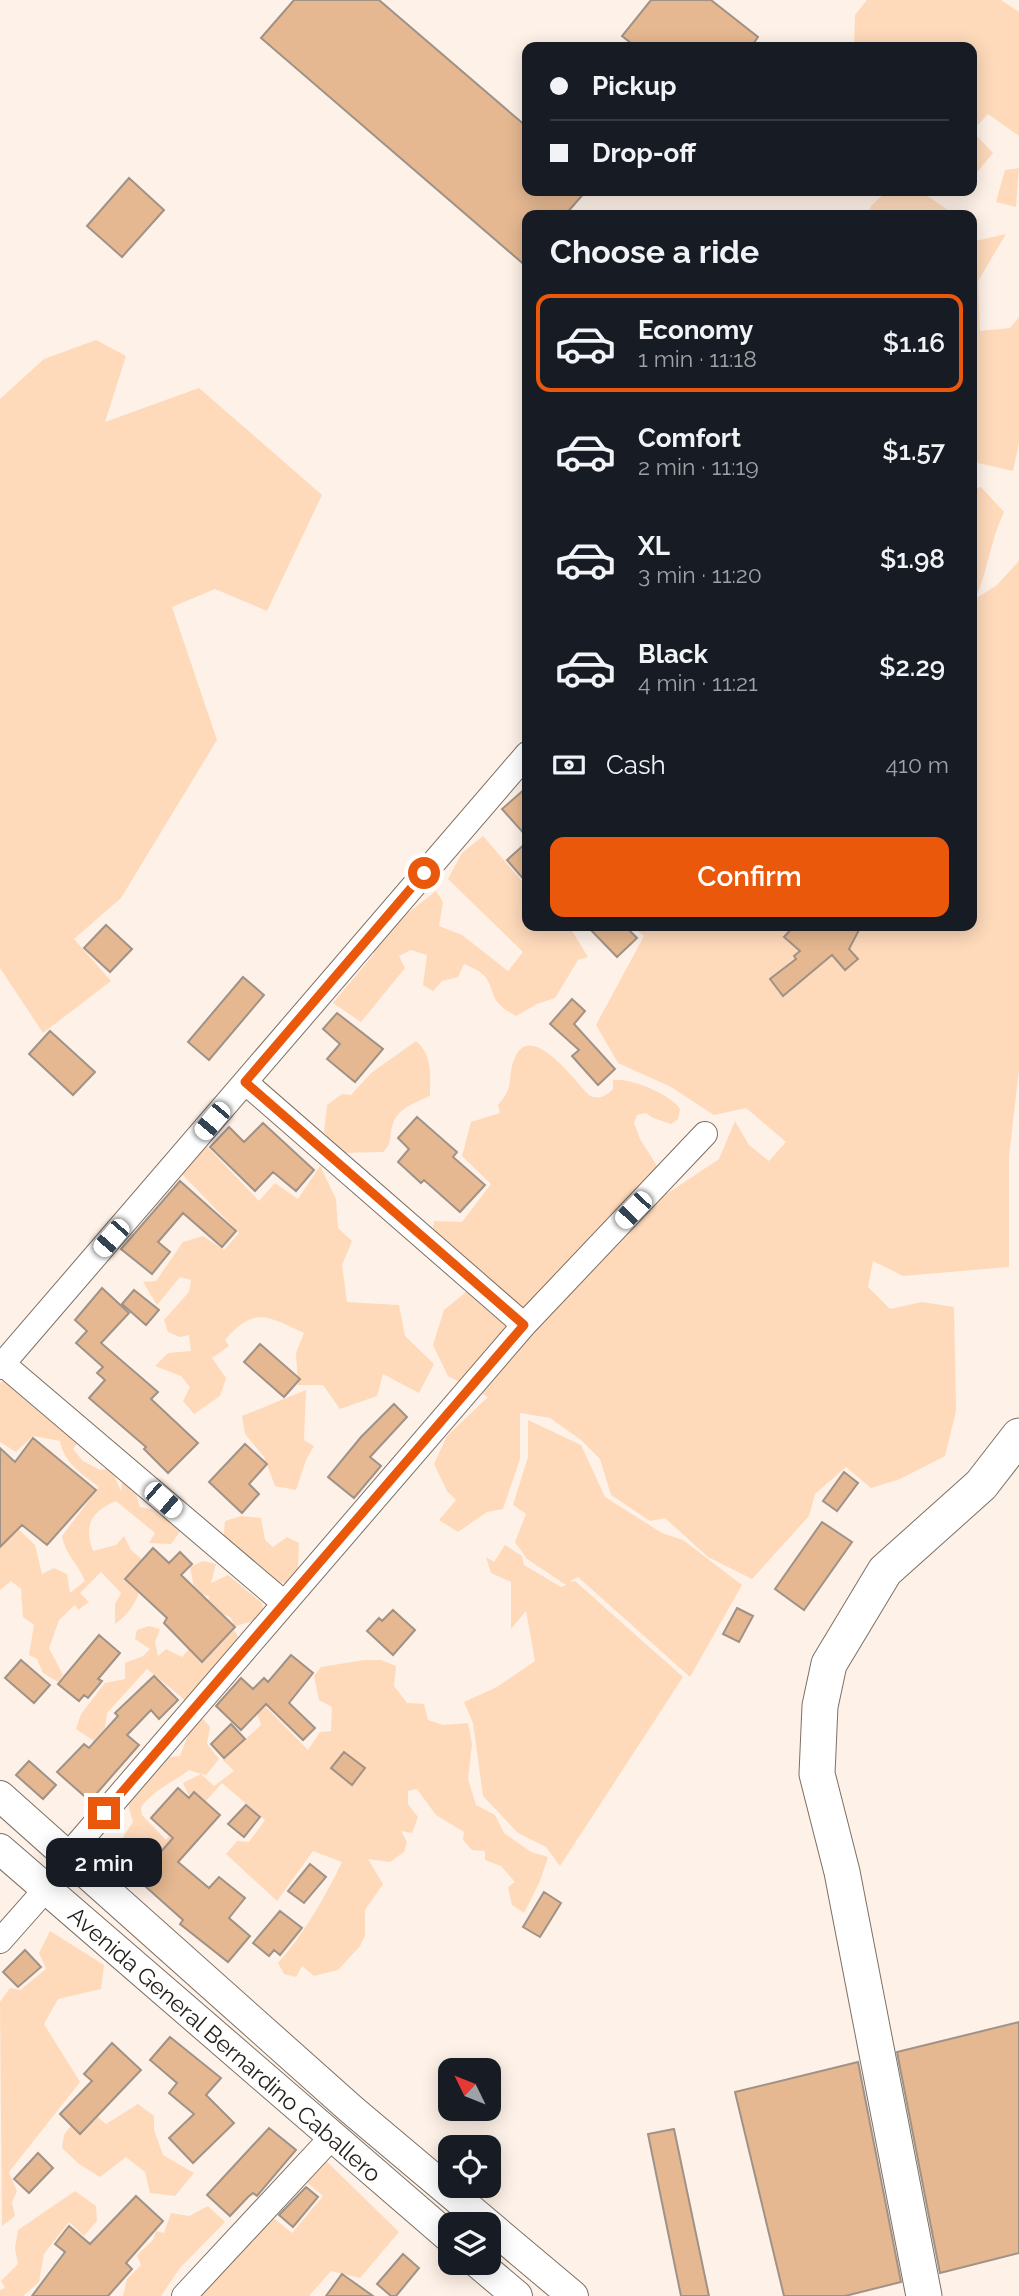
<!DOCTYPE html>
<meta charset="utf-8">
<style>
:root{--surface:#171b24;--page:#242831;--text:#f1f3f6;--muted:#9ea1a6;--line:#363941;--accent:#ea580c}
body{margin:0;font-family:Raleway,sans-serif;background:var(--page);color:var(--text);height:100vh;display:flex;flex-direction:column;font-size:26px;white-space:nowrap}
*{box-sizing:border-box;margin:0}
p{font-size:23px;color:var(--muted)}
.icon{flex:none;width:38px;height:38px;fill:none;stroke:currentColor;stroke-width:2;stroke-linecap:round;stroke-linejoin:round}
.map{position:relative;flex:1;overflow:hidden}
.details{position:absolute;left:522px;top:210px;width:455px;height:721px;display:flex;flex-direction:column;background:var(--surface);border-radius:14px;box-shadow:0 4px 18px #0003}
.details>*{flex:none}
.banner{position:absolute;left:522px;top:42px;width:455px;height:154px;border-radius:14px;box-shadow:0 4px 18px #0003;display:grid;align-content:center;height:154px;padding:0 28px;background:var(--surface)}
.needle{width:46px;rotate:313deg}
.controls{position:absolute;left:438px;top:2058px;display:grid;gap:14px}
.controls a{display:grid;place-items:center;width:63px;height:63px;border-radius:14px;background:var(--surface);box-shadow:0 4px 18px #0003;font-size:35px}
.end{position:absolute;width:32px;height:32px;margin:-16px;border:9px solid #ea580c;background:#fff;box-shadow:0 0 0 4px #fff}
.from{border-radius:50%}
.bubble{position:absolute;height:49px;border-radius:14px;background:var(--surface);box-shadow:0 4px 18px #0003;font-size:23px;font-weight:600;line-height:49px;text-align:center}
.car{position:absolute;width:21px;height:42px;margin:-21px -10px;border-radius:9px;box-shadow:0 0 5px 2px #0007;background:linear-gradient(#fff 24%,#345 0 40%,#fff 0 76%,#345 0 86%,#fff 0)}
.banner b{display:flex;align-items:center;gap:24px;height:66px;font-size:26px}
.banner b+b{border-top:2px solid var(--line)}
.banner i{width:18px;height:18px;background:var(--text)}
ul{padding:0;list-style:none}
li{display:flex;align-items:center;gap:21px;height:98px;margin:0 14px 10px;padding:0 14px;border:4px solid transparent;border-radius:14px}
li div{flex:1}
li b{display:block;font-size:26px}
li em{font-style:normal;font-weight:600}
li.current{border-color:var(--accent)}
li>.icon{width:63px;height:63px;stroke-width:1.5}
h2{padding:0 28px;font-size:32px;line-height:84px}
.pay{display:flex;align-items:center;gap:18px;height:77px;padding:0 28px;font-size:26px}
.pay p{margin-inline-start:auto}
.primary-button{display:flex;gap:14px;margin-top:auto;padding:14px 28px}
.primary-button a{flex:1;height:80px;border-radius:14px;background:var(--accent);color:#fff;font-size:28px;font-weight:600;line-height:80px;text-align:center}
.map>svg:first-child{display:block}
.green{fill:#fedabb;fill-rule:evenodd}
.building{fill:#e5b891;stroke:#a09286;stroke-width:2}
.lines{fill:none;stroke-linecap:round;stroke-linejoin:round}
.minor-casing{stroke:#7d7064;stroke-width:26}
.major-casing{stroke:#7d7064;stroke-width:32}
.highway-casing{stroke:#7d7064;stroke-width:37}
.minor{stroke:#fff;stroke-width:24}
.major{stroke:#fff;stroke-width:30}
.highway{stroke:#fff;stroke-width:35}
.route{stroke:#ea580c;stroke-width:9}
.labels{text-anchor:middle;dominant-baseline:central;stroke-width:5;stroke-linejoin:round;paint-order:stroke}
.street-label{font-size:23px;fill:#26201b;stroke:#fff}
</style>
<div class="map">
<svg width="1019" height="2296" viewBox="0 0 1019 2296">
<rect width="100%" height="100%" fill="#fef1e7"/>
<path class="green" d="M867,0H1001L1019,12V136L988,114L972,131L993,153L973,177L971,174V47H854L855,15Z
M1019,168L1016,207L996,202L1005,170Z
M887,191H920L948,210L947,215H868L871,206Z
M1006,234L978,281L980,331L1010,328L1019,317V443L1013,471L978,463L971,453V242Z
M96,340L126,356L105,422L199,388L322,495L267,611L215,589L172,607L217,740L121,898L74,939L111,981L43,1033L0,968V399L44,359Z
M981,487L1004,512C990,541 988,571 975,599L997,585L1019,561V1070L1009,1156V1267L903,1276L873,1261L868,1287L890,1309L922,1302L954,1307L956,1411L945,1456L900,1479L871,1488L846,1467L815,1494L809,1516L752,1579L708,1557L665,1518L650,1521L611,1495L600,1459L581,1440L550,1418L520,1413V1459L503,1509L487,1512L458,1532L439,1520L456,1500L447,1491L434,1464L447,1436L488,1397L448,1376L433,1345L444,1310L472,1287L432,1235L434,1221L462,1222L491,1184L462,1156L471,1122L500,1113L498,1105C513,1088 508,1085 512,1066C526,1011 575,1082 590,1096C600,1099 605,1097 613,1089V1080C629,1077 671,1094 680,1109L678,1119L671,1124L653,1118L646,1113L637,1115L634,1123L640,1139L659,1169L656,1201L719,1159L735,1121L749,1145L769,1161L786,1142L746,1108L714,1115L671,1087L618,1063L596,1025L644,936L632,926H971V489Z
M483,836L527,887V926H569L588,957L578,960L555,998L537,1004L516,1016C511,1013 505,1010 501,1006C485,991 499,977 464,964L458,977L442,981L433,991L423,985L427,955L411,950L399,956L405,968L361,1022L333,1003L373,955L381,934L436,891L443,902L439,926L462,935L508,971L523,952L448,879L462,853Z
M416,1041C433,1055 430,1076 430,1096C417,1102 400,1107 394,1121C388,1134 394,1142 383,1152L340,1153L324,1132L327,1105L342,1094L351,1095L371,1073Z
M199,1138L259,1201L275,1183L298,1199L320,1166L336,1199L338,1228L352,1241L342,1265L347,1302L399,1305L405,1336L434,1364L419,1393L383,1374L377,1396L340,1409L323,1385H298L296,1353L304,1333C267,1316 254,1306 225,1340L229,1346L212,1358L226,1378L220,1396L194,1414L183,1401L190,1387L181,1376L155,1366L168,1353L191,1351L189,1335L180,1337L168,1332L164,1320L189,1292L191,1280L180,1277L157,1305L143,1282L156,1281L183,1242L203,1236L224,1250L239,1233L177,1169L193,1162Z
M9,1375L85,1432L73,1449L83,1461L100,1470L111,1468L121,1491L122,1483L134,1487L140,1507L152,1509L181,1530L171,1544L149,1543L155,1533L116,1501C92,1511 83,1525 93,1551L116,1545L124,1536L131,1550L143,1560C142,1589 139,1606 115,1624V1604L121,1593L101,1572L80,1593L89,1602L78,1610L75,1605L59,1620L49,1648L63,1675L58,1682L43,1673L37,1659L29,1655L34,1625L23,1617L21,1589L11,1581L0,1590V1531L14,1525L35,1545L42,1574L54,1568L67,1574L70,1593L85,1581C78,1564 65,1554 62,1536L99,1487C82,1474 64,1463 60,1441L33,1436L16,1452L0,1442V1383Z
M306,1390L304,1440L314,1446L306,1460L296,1490L275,1486L264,1457L245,1434L242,1416Z
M528,1420L581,1445L605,1497L662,1533L683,1540L742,1585L690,1677L578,1577L569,1582L575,1581L683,1677L560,1866L546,1847L518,1833L483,1796L473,1723L464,1702L497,1687L535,1661L526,1611L511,1629V1582L491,1573L486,1557L494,1562L505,1545L522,1556L524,1565L561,1587L566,1585L527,1559L515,1542L526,1514L513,1505L528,1457Z
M241,1516L261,1518L265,1540L273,1547L287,1537L299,1543L298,1568L290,1583L273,1582L223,1541L225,1521Z
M203,1561L216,1564L211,1583L228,1575L262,1603L265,1618L235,1626L230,1617L207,1608L209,1596L195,1593L190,1567Z
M149,1626L160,1629L155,1642L158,1656L166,1649L182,1657L191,1647L205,1644L214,1650L234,1630L245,1648L208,1686L202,1679L200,1689L190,1694L186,1701L147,1669L107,1713L105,1728L94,1741L76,1729L81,1714L105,1683L125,1679V1663L143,1656L150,1649L135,1639L137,1630Z
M364,1660H381L396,1666L394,1686L407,1703L424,1704L428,1720L443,1725L468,1723L472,1744L468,1779L476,1805L495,1815L504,1833L531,1852L548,1857L540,1881L524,1913L512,1905L508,1887L515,1882L501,1866L485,1860V1851L472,1850L463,1840L464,1832L436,1815L417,1789L408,1791V1804L418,1817L412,1833L401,1831L407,1842L404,1852L390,1862L368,1859L383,1884L365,1910V1936L360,1946L338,1970L314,1976L302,1966L296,1977L284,1974L278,1963C303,1935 326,1896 342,1862L313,1851L277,1901L226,1854L237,1841L249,1842L265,1820L222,1783L137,1878L124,1866L117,1846L133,1822C118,1777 137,1760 180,1756L191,1727L203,1719L210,1727L207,1744L219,1759L206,1775L201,1774L214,1786L234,1771L223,1760L261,1725L257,1713L247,1706L260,1701L308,1750L320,1732L331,1731L332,1707L319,1700L314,1676L321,1667ZM189,1770L201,1774L183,1783L188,1794L199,1803L166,1840L142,1815L141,1807C156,1788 171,1784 189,1770Z
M50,1931L104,1965L101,1989L58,1999L44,2024L80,2082L9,2172L17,2191L12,2202L15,2216L2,2226L0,2002L10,1988L20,1990L46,1969L39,1953Z
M138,2104L154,2116V2130L163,2155L194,2173L175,2196L150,2193L145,2172L126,2157L100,2177L79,2164L62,2148L64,2135L85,2106L106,2124Z
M319,2154L399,2232L360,2278L331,2271L309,2296H190L266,2212L292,2233L323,2196L299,2176Z
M75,2191L96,2206L97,2221L84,2236L69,2222L44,2254L39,2282L23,2296H0V2290L5,2288L1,2281L18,2264L15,2248L18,2230Z
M208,2206L225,2222L180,2268L161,2296H123L127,2279L141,2265L137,2255L153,2240L156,2231L164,2233L171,2213L189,2216Z"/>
<path class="building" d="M294,0H379L527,127V191H586L565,215H527V267L261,38Z
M651,0H711L758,37L751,47H636L622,36Z
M129,178L164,210L122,257L87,226Z
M527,787V837L502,809Z
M527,842V883L507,860Z
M106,925L132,949L110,972L84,948Z
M587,926H625L637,938L617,957Z
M794,926H861L849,949L858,959L845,970L832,955L783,996L770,979L796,959L794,956L800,951L784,937Z
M243,977L264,995L209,1060L188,1042Z
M572,999L585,1011L574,1024L615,1069L598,1085L572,1056L579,1050L550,1024Z
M337,1013L383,1049L355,1082L327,1059L340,1044L323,1029Z
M50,1031L95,1072L73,1095L29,1054Z
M417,1117L457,1152L453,1157L485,1185L460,1212L424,1180L421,1183L398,1162L409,1149L398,1138Z
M263,1123L314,1170L296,1191L273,1172L255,1191L210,1147L229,1127L244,1142Z
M180,1181L236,1231L222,1247L183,1213L158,1242L170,1252L152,1274L121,1249Z
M102,1288L129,1313L101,1343L158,1392L151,1399L198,1443L168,1473L144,1449L146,1447L89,1398L105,1380L97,1373L103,1367L76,1343L87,1331L75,1320Z
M134,1290L159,1310L146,1325L122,1304Z
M260,1344L300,1379L284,1397L244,1362Z
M394,1404L407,1417L370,1457L381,1466L354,1498L328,1477L361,1437Z
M33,1438L96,1490L47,1545L22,1525L0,1547V1448L15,1462Z
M245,1444L267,1464L249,1484L259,1494L242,1513L209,1482Z
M844,1472L858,1483L837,1511L823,1501Z
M822,1522L852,1542L804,1610L775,1589Z
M153,1548L169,1563L180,1552L192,1564L181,1575L235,1627L202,1662L164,1623L167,1618L125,1579Z
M737,1608L753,1616L739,1642L723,1634Z
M393,1610L415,1630L393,1655L367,1631L379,1618L382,1621Z
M99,1635L120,1653L98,1679L102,1681L88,1698L84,1695L79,1701L58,1684Z
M291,1655L313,1673L289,1703L315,1728L303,1740L266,1704L241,1730L216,1706L241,1678L253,1689L264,1678L268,1682Z
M21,1660L50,1685L34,1703L5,1678Z
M154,1676L178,1700L159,1719L151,1710L127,1735L139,1745L90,1801L57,1772L84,1744L89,1748L118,1716L115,1713Z
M231,1724L245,1739L224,1758L211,1744Z
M344,1752L365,1768L352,1785L331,1768Z
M29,1761L56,1785L43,1799L16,1775Z
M178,1788L189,1798L194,1792L220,1815L178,1862L209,1888L219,1877L245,1898L229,1918L250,1936L228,1962L180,1924L183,1920L137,1879L173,1838L151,1818Z
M246,1805L260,1817L244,1837L228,1824Z
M310,1864L326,1877L304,1903L288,1891Z
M544,1892L561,1903L540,1937L523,1927Z
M280,1911L302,1928L280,1955L274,1950L269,1956L253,1943Z
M25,1950L41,1967L18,1987L3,1972Z
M1019,2022V2253L940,2273L897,2052Z
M170,2037L221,2078L206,2095L234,2123L193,2163L169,2138L194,2114L169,2093L177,2083L150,2060Z
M112,2043L141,2070L80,2134L60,2114L92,2081L84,2074Z
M858,2062L901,2282L845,2296H784L735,2092Z
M269,2128L296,2150L257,2196L253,2193L248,2197L230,2216L207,2195Z
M674,2129L709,2296H681L648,2134Z
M38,2153L53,2168L29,2193L14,2179Z
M306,2187L318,2197L293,2227L279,2215Z
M136,2196L163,2221L126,2263L132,2269L108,2296H32L65,2252L55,2244L69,2226L90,2244Z
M403,2254L419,2268L396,2296H391L377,2284Z
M342,2274L373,2296H326Z"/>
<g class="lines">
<defs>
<path id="minor" d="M245,1082L524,1325
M3,1364L284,1603
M0,1367L527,754
M68,1855L524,1325L705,1134
M0,1941L46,1889
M184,2296L332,2137"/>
<path id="major" d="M0,1796L352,2110L573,2296
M0,1849L450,2238
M478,2263L517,2296"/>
<path id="highway" d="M924,2296L842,1872L817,1774L820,1706L829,1664L885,1571L981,1485L1019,1436"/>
</defs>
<use href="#minor" class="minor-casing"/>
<use href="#major" class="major-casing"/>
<use href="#highway" class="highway-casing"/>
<use href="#minor" class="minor"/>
<use href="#major" class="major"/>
<use href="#highway" class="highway"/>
</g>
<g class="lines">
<path class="route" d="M104,1813L524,1325L245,1082L424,873"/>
</g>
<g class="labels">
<g class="street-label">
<text transform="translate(225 2044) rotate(41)">Avenida General Bernardino Caballero</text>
</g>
</g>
</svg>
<div class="controls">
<a><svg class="needle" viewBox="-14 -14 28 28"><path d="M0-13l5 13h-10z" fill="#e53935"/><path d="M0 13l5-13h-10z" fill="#9ea1a6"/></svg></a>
<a><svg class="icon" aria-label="locate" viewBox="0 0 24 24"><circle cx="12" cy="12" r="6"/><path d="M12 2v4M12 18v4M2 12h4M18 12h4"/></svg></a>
<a><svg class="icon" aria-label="layers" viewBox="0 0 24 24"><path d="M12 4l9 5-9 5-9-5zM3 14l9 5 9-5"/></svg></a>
</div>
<i class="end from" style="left:424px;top:873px"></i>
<i class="end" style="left:104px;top:1813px"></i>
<div class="bubble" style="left:46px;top:1838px;width:116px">2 min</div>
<i class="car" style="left:212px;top:1121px;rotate:220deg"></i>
<i class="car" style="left:633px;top:1210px;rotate:224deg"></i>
<i class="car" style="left:111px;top:1238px;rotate:221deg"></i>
<i class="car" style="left:163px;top:1500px;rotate:131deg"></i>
<div class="banner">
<b><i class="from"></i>Pickup</b>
<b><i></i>Drop-off</b>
</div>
<section class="details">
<h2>Choose a ride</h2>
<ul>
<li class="current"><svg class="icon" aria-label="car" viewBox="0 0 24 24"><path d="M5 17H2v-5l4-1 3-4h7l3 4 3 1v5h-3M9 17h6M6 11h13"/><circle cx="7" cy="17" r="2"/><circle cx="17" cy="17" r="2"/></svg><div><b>Economy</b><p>1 min · 11:18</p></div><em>$1.16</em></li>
<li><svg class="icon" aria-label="car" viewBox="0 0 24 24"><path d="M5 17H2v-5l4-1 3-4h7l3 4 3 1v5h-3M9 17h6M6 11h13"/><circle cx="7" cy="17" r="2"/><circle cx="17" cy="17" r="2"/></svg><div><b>Comfort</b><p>2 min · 11:19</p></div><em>$1.57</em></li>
<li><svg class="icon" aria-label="car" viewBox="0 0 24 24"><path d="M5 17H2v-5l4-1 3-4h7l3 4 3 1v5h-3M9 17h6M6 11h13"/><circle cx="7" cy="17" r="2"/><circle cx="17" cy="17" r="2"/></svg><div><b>XL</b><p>3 min · 11:20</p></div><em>$1.98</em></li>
<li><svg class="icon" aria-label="car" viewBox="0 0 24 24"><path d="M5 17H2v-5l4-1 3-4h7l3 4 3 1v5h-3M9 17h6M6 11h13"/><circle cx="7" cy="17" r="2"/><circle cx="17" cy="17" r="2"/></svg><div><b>Black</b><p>4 min · 11:21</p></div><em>$2.29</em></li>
</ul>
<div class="pay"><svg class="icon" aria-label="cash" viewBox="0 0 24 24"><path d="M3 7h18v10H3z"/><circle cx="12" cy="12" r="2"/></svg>Cash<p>410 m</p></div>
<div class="primary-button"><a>Confirm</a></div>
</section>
</div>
